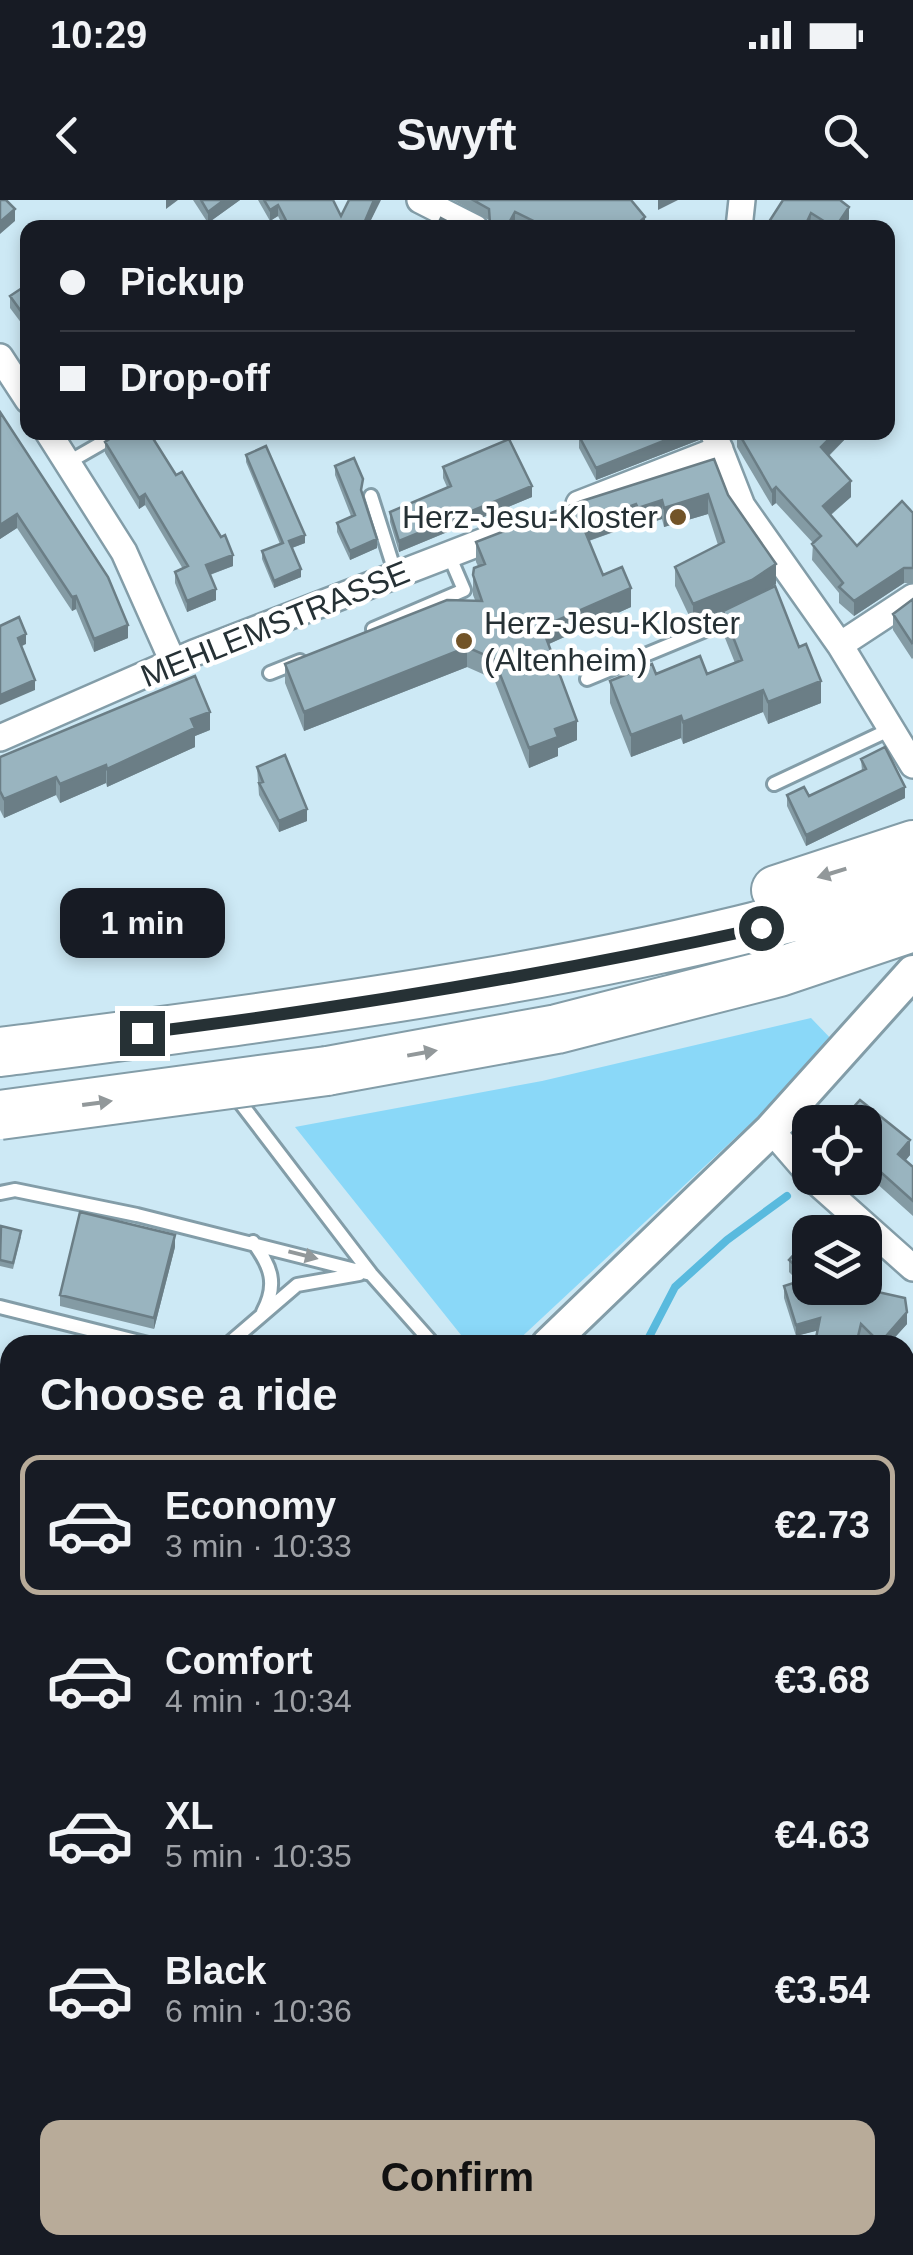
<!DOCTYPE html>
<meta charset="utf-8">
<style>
:root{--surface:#171b24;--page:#20242c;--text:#f1f3f6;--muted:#9ea1a6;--line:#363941;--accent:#b8ab99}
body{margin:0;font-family:Arial,sans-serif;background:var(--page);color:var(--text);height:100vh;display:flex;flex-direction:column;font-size:38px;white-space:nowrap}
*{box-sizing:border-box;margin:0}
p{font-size:32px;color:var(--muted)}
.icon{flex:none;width:55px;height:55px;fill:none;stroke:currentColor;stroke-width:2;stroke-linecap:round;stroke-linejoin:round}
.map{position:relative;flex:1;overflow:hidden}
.side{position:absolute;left:0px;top:1135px;width:915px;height:920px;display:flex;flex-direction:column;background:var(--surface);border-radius:30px 30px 0 0;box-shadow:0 5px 15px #0003}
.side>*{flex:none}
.banner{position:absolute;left:20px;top:20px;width:875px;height:220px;border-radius:20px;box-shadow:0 5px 15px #0003;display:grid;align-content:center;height:220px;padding:0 40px;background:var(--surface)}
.tools{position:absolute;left:792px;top:905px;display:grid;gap:20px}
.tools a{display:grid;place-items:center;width:90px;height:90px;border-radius:20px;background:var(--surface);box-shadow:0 5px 15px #0003;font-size:50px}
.end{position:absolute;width:45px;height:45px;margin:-22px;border:12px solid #263135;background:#fff;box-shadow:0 0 0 5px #fff}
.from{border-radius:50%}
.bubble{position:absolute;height:70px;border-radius:20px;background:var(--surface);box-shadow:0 5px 15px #0003;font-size:32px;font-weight:700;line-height:70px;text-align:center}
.banner b{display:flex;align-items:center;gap:35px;height:95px;font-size:38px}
.banner b+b{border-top:2px solid var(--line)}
.banner i{width:25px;height:25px;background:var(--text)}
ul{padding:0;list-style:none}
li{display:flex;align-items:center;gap:30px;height:140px;margin:0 20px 15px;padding:0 20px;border:5px solid transparent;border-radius:20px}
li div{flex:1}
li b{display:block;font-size:38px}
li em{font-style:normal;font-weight:700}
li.selected{border-color:var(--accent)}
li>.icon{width:90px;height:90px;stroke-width:1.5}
h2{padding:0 40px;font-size:45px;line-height:120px}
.action{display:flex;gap:20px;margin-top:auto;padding:20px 40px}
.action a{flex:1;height:115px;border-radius:20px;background:var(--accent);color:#111;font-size:40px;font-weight:700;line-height:115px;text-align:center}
.status{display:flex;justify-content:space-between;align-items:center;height:70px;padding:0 50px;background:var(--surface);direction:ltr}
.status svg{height:28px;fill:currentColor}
header{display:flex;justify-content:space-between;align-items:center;height:130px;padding:0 40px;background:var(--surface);font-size:45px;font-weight:700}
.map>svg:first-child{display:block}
.green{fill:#8ad8f8}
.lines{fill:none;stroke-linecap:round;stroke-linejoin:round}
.stream{stroke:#59bade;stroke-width:8}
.service-casing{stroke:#839da8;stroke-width:18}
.minor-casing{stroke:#839da8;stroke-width:30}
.tertiary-casing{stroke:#839da8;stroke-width:38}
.secondary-casing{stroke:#839da8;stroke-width:42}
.motorway-casing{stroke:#839da8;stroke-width:52}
.service{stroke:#fff;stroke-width:12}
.minor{stroke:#fff;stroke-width:25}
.tertiary{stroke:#fff;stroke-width:32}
.secondary{stroke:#fff;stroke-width:38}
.motorway{stroke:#fff;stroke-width:48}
.motorway-bridge-casing{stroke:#839da8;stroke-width:52;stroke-linecap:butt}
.motorway-bridge{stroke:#fff;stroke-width:48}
.wall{fill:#849ba4}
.shaded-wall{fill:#6b7e86}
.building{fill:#99b4bf;stroke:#6b7e86;stroke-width:2.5}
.oneway{fill:#92989a}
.route{stroke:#263135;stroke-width:12}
.poi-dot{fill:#725428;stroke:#fff;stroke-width:4}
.labels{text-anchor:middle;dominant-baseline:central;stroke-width:9;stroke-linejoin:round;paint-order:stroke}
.poi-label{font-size:32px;fill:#263135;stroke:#fff;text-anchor:end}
.street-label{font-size:32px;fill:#263135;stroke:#fff}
</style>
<div class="status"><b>10:29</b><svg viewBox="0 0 49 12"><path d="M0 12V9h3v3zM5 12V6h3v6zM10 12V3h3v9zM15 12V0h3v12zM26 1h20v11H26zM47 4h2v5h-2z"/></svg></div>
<header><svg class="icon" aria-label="back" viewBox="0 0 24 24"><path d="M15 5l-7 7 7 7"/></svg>Swyft<svg class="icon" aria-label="search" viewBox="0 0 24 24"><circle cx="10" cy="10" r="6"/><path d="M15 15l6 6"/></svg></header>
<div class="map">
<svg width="913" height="2055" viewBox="0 0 913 2055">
<rect width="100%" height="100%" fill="#cde9f5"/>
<path class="green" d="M811,818L836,844L513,1145H469L295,927L542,881Z
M10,1501V1582L0,1589V1506Z
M471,2045H539L548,2055H478Z"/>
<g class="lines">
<path class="stream" d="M648,1139L675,1087L727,1040L787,996
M489,2045L500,2055"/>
<defs>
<path id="service" d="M67,263L121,232
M371,296L396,375
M373,429L464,390L449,355
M270,473L300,461
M587,479L737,417
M774,584L891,529
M233,893L371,1074L434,1145
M0,993L15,990L137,1015L371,1074
M253,1042C271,1066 278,1084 263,1112
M0,1107L152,1145
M227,1145L297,1085L359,1074
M0,1945L10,1937
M0,2034L18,2055"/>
<path id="minor" d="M420,0L475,28
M739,28L742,0
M0,157L28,200
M48,232L124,352L173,462
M713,232L742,306L840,445L913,565
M579,304L720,249
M840,445L913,397
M0,538L194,453L505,333
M771,930L810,975
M812,978L913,1068
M0,1488L10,1483
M905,2003L913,1994
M859,2055L868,2045"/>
<path id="tertiary" d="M548,1145L771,930L913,772"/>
<path id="secondary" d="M0,1308L10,1324
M0,1608L10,1599
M0,1662L10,1658
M598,2045L607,2055"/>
<path id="motorway" d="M776,690L913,645
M0,852C308,812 615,775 913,683
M327,871L557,829L779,772L913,727"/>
</defs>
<use href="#service" class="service-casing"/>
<use href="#minor" class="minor-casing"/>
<use href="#tertiary" class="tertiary-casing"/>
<use href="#secondary" class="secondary-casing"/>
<use href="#motorway" class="motorway-casing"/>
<use href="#service" class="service"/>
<use href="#minor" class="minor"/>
<use href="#tertiary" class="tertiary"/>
<use href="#secondary" class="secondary"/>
<use href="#motorway" class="motorway"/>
<defs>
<path id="motorway-bridge" d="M0,915L327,871"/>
</defs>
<use href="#motorway-bridge" class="motorway-bridge-casing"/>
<use href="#motorway-bridge" class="motorway-bridge"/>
</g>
<path class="wall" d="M193,0H240L208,23Z
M258,0H333L341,16L375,11L367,28H284L278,16L270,21Z
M453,0H631L645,28H525L515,23L513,28H486L489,24V20Z
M783,0L849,19L843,28H815L811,25L810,28H765Z
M28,84V132L10,108V96Z
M0,212L128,438L94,452L76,409L72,411L17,328L0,339Z
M583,232H699V240L596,280L579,248V236Z
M737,232H852L829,256L851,297L831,315L857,346L913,313V383H904L854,416L839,403V393L812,360L813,343L776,303L772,306L737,247Z
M105,242L233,366L210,375L216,400L187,412L175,383V372L183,369L145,305L139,309L105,253Z
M246,255L305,343L292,348L301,377L274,388L262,359V351L280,344L246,262Z
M335,266L362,292L377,348L350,360L337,332V323L351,316L335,275Z
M443,267L532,297L399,352L390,322V312L447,287L443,278Z
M728,295L776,384L763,392L821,503L768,524L763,512L683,544L681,538L631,557L610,503V481L656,474H707L735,463L723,433V411L693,424L675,386V367L718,345L708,314L664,327L662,319L638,327L636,324L589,341L603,375L631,407L549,444L577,540L558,548V556L529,568L494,479L467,467L304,531L285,483V464L475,400L473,395V375L478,366L476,362V342L582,301Z
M913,399V458L912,459L893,430V414Z
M210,530L195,536V547L107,587L106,583L60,603L56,595L4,618L0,610V557Z
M861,559L905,598L806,646L787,606V595L809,596L862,571Z
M257,567L307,621L279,632L259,595Z
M865,922L910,955L906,960L913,967V1016L865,973Z
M0,1031L21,1037L13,1069L0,1066Z
M810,1037V1088L871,1090L907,1124L888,1145H871L861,1136L859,1145H815L818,1130L796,1136L784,1098V1086L799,1082L789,1072V1060Z
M175,1047L154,1129L60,1106V1095Z
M905,1429L913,1436V1526L905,1519Z
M64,2045H286L294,2055H72Z
M644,2045H737L745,2055H653Z"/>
<path class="shaded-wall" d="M166,0H178L166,9Z
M224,0H240L208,23V12Z
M374,0H381L367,28H362Z
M658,0H678L658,10Z
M278,5V16L270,21V10Z
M849,7V19L843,28H835Z
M15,9V21L0,34V22Z
M515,12V23L513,28H506Z
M811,13L810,28H804Z
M645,17V28H633Z
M308,232H322L308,239Z
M686,232H699V240L596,280V268Z
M836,232H852L821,263V247Z
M851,281V297L823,321V306Z
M532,286V297L399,352V341Z
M776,287V303L772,306V291Z
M145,294V305L139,309V298Z
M708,294V314L664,327V308Z
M662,300V319L638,327V308Z
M636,304V324L582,343V324Z
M17,314V328L0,339V325Z
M305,335V343L289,349V341Z
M377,339V348L350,360V351Z
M233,355V366L206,376V365Z
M776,364V384L752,399L693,424V404Z
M904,368V383L854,416V401Z
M301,369V377L274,388V381Z
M631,388V407L542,447V427Z
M216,389V400L187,412V401Z
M76,396V409L72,411V397Z
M128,425V438L94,452V439Z
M26,434V444L18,448V438Z
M467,447V467L304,531V512Z
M35,480V490L0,505V495Z
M821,481V503L768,524V502Z
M763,490V512L683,544V522Z
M210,512V530L195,536V547L107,587V569L191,519Z
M681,516V538L631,557V535Z
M577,521V540L558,548V556L529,568V548L555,529Z
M106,565V583L60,603V584Z
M56,577V595L4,618V599Z
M905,587V598L806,646V635Z
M307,609V621L279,632V621Z
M910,940V955L898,969V954Z
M175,1035V1047L154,1129V1118Z
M907,1112V1124L888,1145H880V1143Z
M820,1118V1130L796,1136V1125Z
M2,1425V1441L0,1443V1426Z
M913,1634V1663L905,1672V1643Z
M913,1936V1947L905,1956V1945Z
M210,2045H224V2054L198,2055Z"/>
<path class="building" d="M0,0H6L15,9L0,22Z
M201,0H224L208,12Z
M264,0H333L341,16L349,0H374L362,28H290L278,5L270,10Z
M473,0H631L645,17L633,28H548L515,12L506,28H486L490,23L489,9Z
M783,0H840L849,7L835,28L811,13L804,28H765Z
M441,18L460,28H436Z
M28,84V121L10,96Z
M0,212L108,377L128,425L94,439L76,396L72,397L17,314L0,325Z
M120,232H149L176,275L182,272L221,337L225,335L233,355L206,365L216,389L187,401L175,372L188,366L145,294L139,298L105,242Z
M583,232H686L596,268L579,236Z
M738,232H836L821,247L851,281L823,306L857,346L902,301L913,313V368H904L854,401L839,387L843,383L812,344L821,336L776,287L772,291Z
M509,239L532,286L399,341L390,312L451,286L443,267Z
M266,246L305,335L289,341L301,369L274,381L262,351L283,343L246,255Z
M354,258L363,279L361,290L377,339L350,351L337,323L355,315L335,266Z
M714,259L728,295L776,364L752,380L693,404L675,367L724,342L708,294L664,308L662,300L638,308L636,304L582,324L603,375L622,367L631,388L542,427L577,521L555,529L558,537L529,548L494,459L467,447L304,512L285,464L447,400L482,401L473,375L474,368L485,364L476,342L582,301Z
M775,386L799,447L806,444L821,481L768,502L763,490L683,522L681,516L631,535L610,481L652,464L656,474L700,456L707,474L742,460L723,411Z
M913,399V442L912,443L893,414Z
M19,417L26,434L18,438L35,480L0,495V426Z
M195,476L210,512L191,519L195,528L107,569L106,565L60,584L56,577L4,599L0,591V557Z
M885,547L905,587L806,635L787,595L804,587L809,596L866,569L861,559Z
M285,555L307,609L279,621L259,583L263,582L257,567Z
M860,900L910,940L898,954L913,967V1001L865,958V922H840Z
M80,1012L175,1035L154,1118L60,1095Z
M1,1026L21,1031L13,1063L0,1060Z
M810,1037V1088H865V1074L871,1080L869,1090L905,1098L907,1112L880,1143L861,1124L856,1145H827L815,1143L820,1118L796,1125L784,1086L809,1078L789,1060Z
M905,1429L913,1436V1497L905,1490Z
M905,1594L913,1602V1634L905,1643Z
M913,1874V1936L905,1945V1883Z
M913,2007V2055H871L880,2045H905V2016Z
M82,2045H210L198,2055H91Z
M235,2045H286L294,2055H244Z
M323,2045H434L443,2055H311Z
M656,2045H737L745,2055H665Z"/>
<defs><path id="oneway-solid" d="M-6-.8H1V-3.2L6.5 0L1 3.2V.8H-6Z" transform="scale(2.5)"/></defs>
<g class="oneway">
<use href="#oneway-solid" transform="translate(832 673) rotate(163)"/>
<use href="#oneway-solid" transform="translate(422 853) rotate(-10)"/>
<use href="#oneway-solid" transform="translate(97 903) rotate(-8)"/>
<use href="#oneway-solid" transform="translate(303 1055) rotate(14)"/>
</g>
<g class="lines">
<path class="route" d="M142,833C351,807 556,773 761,728"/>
</g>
<g class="poi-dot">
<circle cx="678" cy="317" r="10"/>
<circle cx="464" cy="441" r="10"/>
</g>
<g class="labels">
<g class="poi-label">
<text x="658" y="317">Herz-Jesu-Kloster</text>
<text x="484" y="423" text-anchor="start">Herz-Jesu-Kloster<tspan x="484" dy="37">(Altenheim)</tspan></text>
</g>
<g class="street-label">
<text transform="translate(275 424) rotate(-22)">MEHLEMSTRASSE</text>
</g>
</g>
</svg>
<div class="tools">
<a><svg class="icon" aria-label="locate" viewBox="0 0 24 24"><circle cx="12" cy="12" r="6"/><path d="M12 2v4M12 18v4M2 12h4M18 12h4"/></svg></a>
<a><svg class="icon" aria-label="layers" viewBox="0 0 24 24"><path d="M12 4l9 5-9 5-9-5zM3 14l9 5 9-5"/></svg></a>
</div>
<i class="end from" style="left:761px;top:728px"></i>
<i class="end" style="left:142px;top:833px"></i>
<div class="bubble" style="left:60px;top:688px;width:165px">1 min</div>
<div class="banner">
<b><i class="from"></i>Pickup</b>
<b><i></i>Drop-off</b>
</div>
<section class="side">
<h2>Choose a ride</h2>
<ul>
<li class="selected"><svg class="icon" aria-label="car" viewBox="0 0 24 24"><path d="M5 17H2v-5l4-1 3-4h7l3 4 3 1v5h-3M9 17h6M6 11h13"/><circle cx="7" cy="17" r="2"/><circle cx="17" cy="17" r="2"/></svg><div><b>Economy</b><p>3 min · 10:33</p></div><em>€2.73</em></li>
<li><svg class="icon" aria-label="car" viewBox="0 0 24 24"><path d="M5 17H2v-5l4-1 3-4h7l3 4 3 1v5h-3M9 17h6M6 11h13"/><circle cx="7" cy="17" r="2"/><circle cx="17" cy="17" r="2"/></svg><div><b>Comfort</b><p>4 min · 10:34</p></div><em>€3.68</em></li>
<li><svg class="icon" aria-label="car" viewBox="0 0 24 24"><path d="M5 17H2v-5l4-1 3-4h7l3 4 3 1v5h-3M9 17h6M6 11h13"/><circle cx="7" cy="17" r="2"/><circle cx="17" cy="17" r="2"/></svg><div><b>XL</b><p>5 min · 10:35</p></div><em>€4.63</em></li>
<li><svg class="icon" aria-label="car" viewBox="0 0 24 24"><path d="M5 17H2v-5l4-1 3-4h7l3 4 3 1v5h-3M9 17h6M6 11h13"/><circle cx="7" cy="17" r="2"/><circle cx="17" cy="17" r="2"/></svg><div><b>Black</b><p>6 min · 10:36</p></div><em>€3.54</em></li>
</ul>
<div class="action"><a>Confirm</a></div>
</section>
</div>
